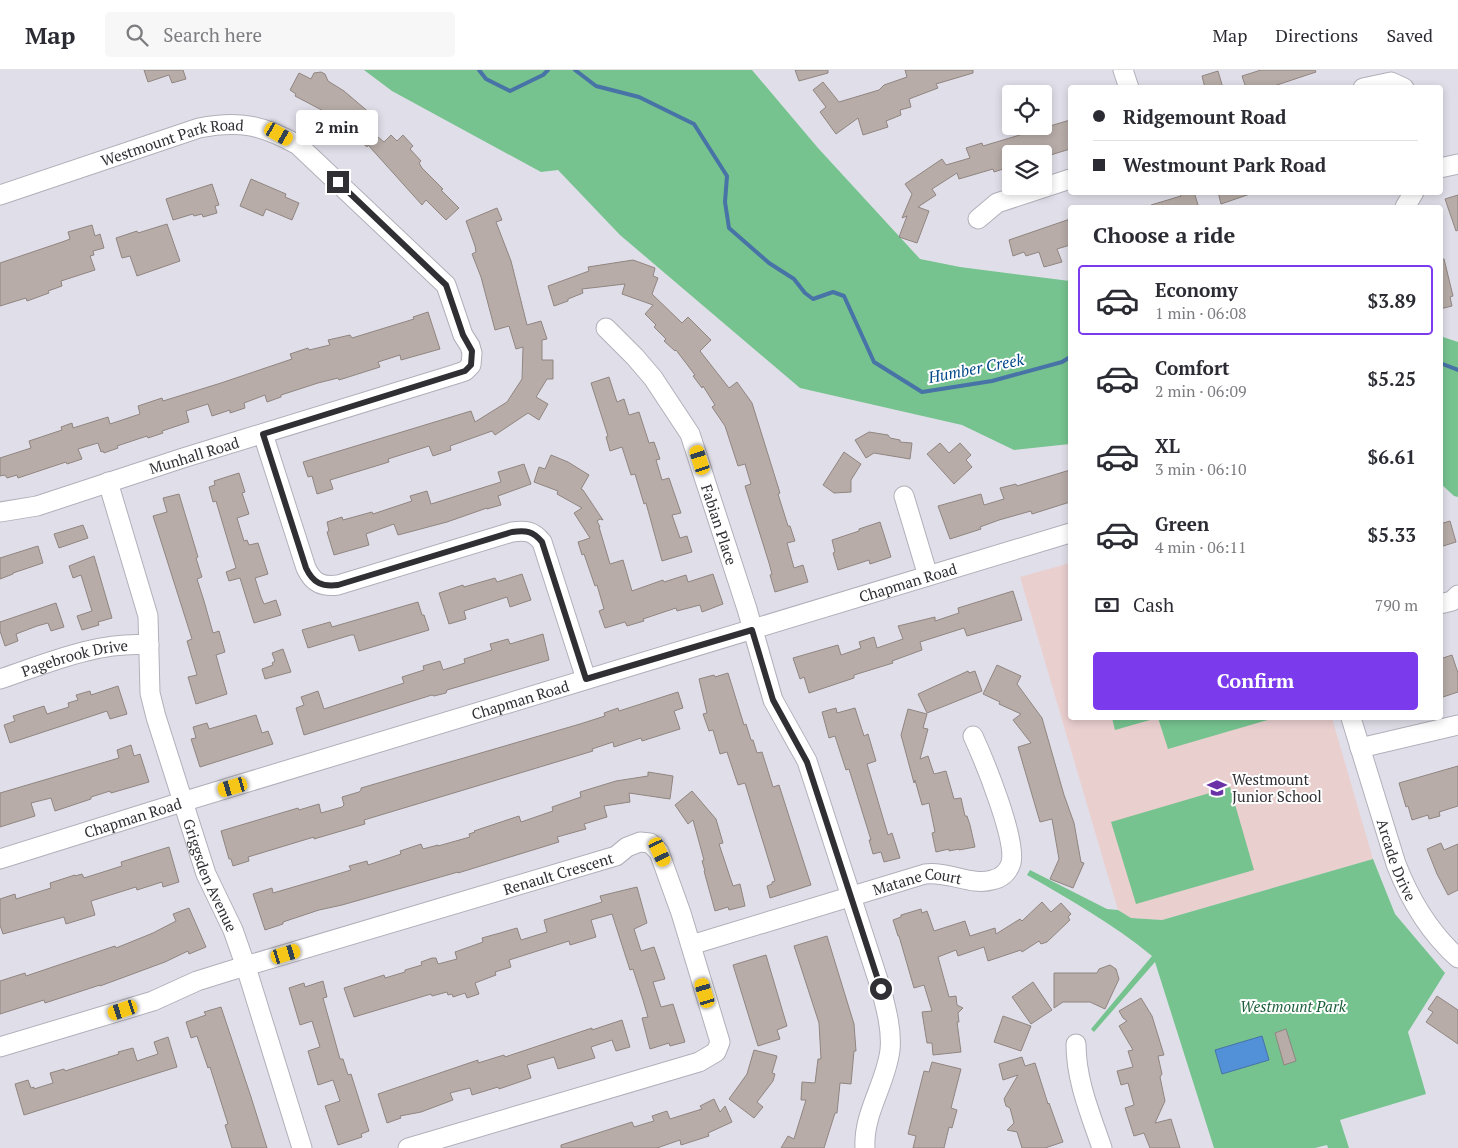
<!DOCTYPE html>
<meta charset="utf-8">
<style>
:root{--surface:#fff;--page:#f7f7f7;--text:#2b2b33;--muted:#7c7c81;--line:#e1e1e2;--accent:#7c3aed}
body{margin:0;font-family:"PT Serif",serif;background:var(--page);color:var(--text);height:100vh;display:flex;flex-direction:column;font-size:19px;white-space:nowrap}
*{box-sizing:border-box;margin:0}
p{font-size:16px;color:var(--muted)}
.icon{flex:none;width:28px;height:28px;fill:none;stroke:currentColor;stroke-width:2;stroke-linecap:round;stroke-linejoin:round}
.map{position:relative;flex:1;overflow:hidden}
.side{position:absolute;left:1068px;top:135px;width:375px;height:515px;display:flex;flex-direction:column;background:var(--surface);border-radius:5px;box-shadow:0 2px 8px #0003}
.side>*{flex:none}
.guide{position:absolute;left:1068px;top:15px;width:375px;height:110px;border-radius:5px;box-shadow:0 2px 8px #0003;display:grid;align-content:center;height:110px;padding:0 25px;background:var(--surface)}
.buttons{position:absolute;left:1002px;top:15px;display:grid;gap:10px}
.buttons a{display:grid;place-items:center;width:50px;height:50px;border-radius:5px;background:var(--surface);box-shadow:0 2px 8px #0003;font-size:25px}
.end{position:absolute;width:22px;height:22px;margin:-11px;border:6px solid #302f34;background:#fff;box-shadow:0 0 0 2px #fff}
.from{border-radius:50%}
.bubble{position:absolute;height:35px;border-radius:5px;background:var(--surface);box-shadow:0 2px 8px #0003;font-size:16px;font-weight:700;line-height:35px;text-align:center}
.car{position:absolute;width:15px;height:30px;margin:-15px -8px;border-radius:6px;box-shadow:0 0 4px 1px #0007;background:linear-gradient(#f5c518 24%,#345 0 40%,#f5c518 0 76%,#345 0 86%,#f5c518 0)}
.guide b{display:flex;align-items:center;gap:18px;height:48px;font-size:19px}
.guide b+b{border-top:1px solid var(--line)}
.guide i{width:12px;height:12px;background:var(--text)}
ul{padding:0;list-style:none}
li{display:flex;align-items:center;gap:15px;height:70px;margin:0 10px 8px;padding:0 15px;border:2px solid transparent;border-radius:5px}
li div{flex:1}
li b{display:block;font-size:19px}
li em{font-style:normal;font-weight:700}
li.current{border-color:var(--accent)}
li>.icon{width:45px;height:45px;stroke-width:1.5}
h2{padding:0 25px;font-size:22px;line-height:60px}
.pay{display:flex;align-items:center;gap:12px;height:55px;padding:0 25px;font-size:19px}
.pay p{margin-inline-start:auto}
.action{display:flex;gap:10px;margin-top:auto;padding:10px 25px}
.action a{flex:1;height:58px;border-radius:5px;background:var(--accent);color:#fff;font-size:20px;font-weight:700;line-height:58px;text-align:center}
header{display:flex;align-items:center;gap:30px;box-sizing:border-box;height:70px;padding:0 25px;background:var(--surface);border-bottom:1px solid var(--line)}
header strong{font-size:24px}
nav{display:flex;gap:28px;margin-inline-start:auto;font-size:18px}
.search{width:350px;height:45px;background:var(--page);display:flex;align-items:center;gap:12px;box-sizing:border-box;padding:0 18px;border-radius:5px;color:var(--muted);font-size:19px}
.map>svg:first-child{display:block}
.education{fill:#eacfcf}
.green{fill:#76c38f}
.water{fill:#5290d8;stroke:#4873a7}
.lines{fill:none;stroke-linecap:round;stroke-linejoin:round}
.stream{stroke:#4873a7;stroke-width:4}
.building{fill:#b7aca7;stroke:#908581}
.minor-casing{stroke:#b1afba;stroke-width:21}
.minor{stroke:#fff;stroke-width:19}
.route{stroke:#302f34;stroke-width:6}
.labels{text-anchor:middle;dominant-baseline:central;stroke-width:4;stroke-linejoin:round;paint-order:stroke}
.street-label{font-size:15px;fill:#302f34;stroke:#fff}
.poi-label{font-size:15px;fill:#302f34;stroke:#fff;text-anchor:start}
.park-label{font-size:15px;font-style:italic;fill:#1d5f38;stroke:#fff}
.water-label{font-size:16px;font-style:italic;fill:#03498a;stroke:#fff}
</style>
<header>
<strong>Map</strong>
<div class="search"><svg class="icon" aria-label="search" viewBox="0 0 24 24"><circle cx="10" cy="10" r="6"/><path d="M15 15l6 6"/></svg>Search here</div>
<nav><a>Map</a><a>Directions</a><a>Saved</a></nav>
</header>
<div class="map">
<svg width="1458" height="1078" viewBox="0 0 1458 1078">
<rect width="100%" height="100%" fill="#e0dfe9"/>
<path class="education" d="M1070,493V648H1332L1373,789L1162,850L1131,848L1118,840L1020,507Z"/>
<path class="green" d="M364,0H752L818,78L920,189L960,197L1070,211V374L1014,380L962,355L800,318L620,165L558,100L541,102L392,21Z
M1440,266L1458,272V427L1454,426L1440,413Z
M1112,648H1157L1115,660Z
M1158,648H1271V649L1168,679Z
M1230,717L1254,800L1136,834L1111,752Z
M1373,789L1395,844L1445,903L1408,962L1426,1024L1340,1050L1349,1078H1328L1327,1075L1315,1078H1214L1155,892L1094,962L1091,959L1152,886C1113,854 1071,830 1027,805L1030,800L1107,839L1118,840L1131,848L1162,850Z"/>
<path class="water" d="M1262,966L1269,990L1222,1004L1215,980Z"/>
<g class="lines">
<path class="stream" d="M479,0L486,9L510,21L543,5L548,0
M575,0L596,16L639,27L694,54L727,106L725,132L729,158L769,193L794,209L805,223L813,229L833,222L844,226L874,292L922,322L992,311L1062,292L1070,287
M1440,293L1458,300"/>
</g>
<path class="building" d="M144,0H183L186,9L172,13L169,5L148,12Z
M795,0H828V3L799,11Z
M905,0H973V3L936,14L938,18L909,29L911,37L900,40L901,45L886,51L888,57L863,65L858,48L836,64L820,42L826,37L813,20L823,12L839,32L879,20L884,15L907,7Z
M1261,0H1315L1316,2L1268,18H1246L1242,6Z
M1218,1L1223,18H1205L1202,6Z
M321,2L325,4L328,11L344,21L371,44L366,50L370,53L366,57L384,72L391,65L397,71L403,65L413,76L410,79L421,91L419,93L422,98L443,119L441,120L459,138L446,150L426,130L422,135L368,75L367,77L354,66L353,62L333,46L295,26L296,24L290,20L299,3L311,9L314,3Z
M1070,50V79L1044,87V84H1038L1036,77L1006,87L1009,97L994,102L993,99L959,109L957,103L932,119L936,125L918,137L929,141L917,173L899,167L907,146L902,148L912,124L905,114L942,89L946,95L970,88L966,78L982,73L983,76Z
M251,109L286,124L285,127L299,133L292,150L266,139L263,146L240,136Z
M212,114L219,135L215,136L217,143L203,147L202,144L194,146L193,144L173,150L166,129Z
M1179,122H1194L1199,138H1151V135L1181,126Z
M1218,122H1250V124L1221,134Z
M1458,125V160L1456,161L1445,129Z
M497,138L502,150L496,152L511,191L527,255L541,251L547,269L542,270V290H553V309H547L536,327L548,334L539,350L528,343L495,365L492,361L450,376L451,380L433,386L429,376L388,389L389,392L330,410L333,419L317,424L312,406L308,407L303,392L471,341L475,352L507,332L522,309L523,277L516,279L509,256L495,260L481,207L472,184L476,182L475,176L466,151Z
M1070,149V175L1057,179L1062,192L1044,197L1039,182L1026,186L1024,182L1013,186L1009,170Z
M167,154L180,191L137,206L130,186L122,188L116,168L137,161L138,163Z
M92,155L95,166L100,164L104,178L93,181L94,185L90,186L95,200L61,211L62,216L48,221L49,223L27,231L26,228L0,236V193L62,172L70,169L68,162Z
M1440,189H1444L1453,226L1450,227L1452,236L1440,239Z
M633,190L655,198L653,206L658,208L652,224L682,253L688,247L711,270L700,281L729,318L737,312L752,333L780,423L778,424L788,456H790L795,471L787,473L794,498L803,495L808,512L775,522L770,505L772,504L769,493L745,416L751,414L745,394L738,396L725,356L712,337L715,335L703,316L702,318L693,306L695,305L676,280L675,281L664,271L666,269L654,257L656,255L645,244L653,235L622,224L625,214L582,219L583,223L568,229V231L554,236L548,216L589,201L588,197Z
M428,242L440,279L401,290L400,285L378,292L380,297L339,310L338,308L318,313L281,325V327L267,332L265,325L244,333L245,338L230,343V340L212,346L208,334L186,341L189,352L162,361L163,363L148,368L147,366L117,376L118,378L104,383L103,381L101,382L98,373L78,379L82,389L67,394L66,392L18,408L17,405L7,408L5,405L0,406V388L31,378L29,371L62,360L61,357L72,353L73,358L108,347L110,354L140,344L138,336L162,328L163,331L221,313L292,289L290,284L308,278L309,280L330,275L328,270L350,265L352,268L414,249L413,247Z
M609,307L617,332L624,329L629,345L639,342L649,373L654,372L660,389L656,390L662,410L669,408L681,443L672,445L680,468L687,466L692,482L662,491L646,433L644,434L635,404L631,405L622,377L610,381L606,367L608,366L591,313Z
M869,362L888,365L890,368L900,370V372L912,373L910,389L874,383L866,388L855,370Z
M940,373L949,383L960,373L971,385L966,390L972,397L954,414L927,384Z
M844,382L861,394L851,410V422L834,423L823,415Z
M551,385L568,392L589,405L581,419L583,420L603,450L600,449L597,451L600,457H599L610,494L623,490L632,521L663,510L664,512L686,505L688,512L713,504L723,534L702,542L700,535L677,541L676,538L643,549L644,551L627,556L625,552L605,558L599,541L604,539L597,515L595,516L584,484L582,485L578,472L590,468L574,443L582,438L557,424L558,421L534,412L539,397L545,399Z
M524,394L531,414L498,426L501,435L487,439V438L447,452L398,465L394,454L366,464L369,475L334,485L327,462L329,461L327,452L342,447L343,450L372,442L373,444L412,431L410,426L427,421L431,434L501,412L498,402Z
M1070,400V432L1032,444L1031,441L999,450L980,457L981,459L950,469L938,436L981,424L984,435L1004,429L1000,418L1016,414L1017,416Z
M239,403L245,422L242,423L249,444L237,448L244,471L247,470L249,475L258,473L268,504L255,508L261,527L264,534L276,530L281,545L254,553L240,508L229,511L226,502L236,498L216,431L213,432L209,417L215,415L214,411Z
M179,424L198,487L196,488L202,507L197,509L204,531L213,563L219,561L225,582L216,585L227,624L196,634L188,607L197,605L187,571L192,569L153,446L167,442L163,428Z
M1450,451L1456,472L1440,477V454Z
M880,452L891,487L870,494L869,490L838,500L833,483L835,482L832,470L859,461V459Z
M83,455L88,468L59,478L54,464Z
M38,476L43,493L13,503V504L0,509V488Z
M94,486L112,548L98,552L99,555L82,560L77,546L92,541L81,505L73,508L69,496Z
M522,504L531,530L510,537L507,527L464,541L466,549L449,554L439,523L463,515L464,517L495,508L497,512Z
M1013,521L1022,550L967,566L964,558L920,572L922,580L892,591L893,593L854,605V608L809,623L804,607L800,609L793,588L838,575L841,585L861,578L859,572L874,567L877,578L903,569L898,556L935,547V551L959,543L958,538Z
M418,532L422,545H424L429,560L359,581L354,565H351L308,578L302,560L330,552L332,557Z
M56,533L64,557L51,561L48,553L37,556L16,564L18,571L5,576L0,561V552Z
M543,564L549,590L447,620L446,623L434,626L432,625L304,665L296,638L304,635L301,627L318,621L324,639L404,613L402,607L424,600L423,596L440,591L443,600L465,593L464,589L492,580L490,574L508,569L510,574Z
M283,579L291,602L265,609L262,599L273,595L272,593L275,591L272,583Z
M1452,585L1458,603V622L1440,628V589Z
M997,595L1021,606L1017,614L1042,648L1064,725L1074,753L1081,792L1084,793L1073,818L1050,809L1059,789L1052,749L1040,752L1018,677L1031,673L1013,650L1021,644L999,634L1000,632L983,624Z
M968,601L969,603L975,601L982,621L927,643L918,624Z
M728,603L744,655L746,654L751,670H753L757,683L762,682L773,717L779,715L811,815L770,828L767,816L772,814V812L775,811L745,713L738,715L727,682L720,684L713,660L709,661L703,644L707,643L699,609L714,605L715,607Z
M118,616L127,644L110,649L107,641L10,673L4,655L15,651L13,646L44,636L47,644L69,637L68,633L78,630L76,625L90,621L91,625Z
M678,622L683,638L674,641L680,659L642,671L641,668L614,677L613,672L592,679L593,681L364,750L365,754L314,769V767L248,787L249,791L233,796L231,789H229L221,761L298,738L299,740L319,734L321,743L342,737L344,735L342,727L359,722L361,720V718L580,654L605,646L604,643L618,638L619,641Z
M836,638L837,643L855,638L864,666L868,664L876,691L867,694L888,765L892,763L900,788L884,792L881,782L873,784L869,770H871L849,699L846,700L835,666L829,668L822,642Z
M908,639L927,644L923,658L928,659L920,689L928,686L934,704L946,701L954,729L961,728L965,746H967L970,755L975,777L959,780V779L949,781V779L936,782L932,763L935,762L929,733L922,735L915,710L914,713L901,665Z
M256,645L262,663L268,661L273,674L200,697L191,669L196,668L193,657L207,653L209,659Z
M131,675L134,686L140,684L149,712L111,723L110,721L91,727V729L55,741L51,728L31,733L35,746L0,757V723L119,688L117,680Z
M1458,696V736L1439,742L1440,746L1429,749L1428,745L1412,750L1408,736L1406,737L1399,713Z
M648,702L673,706L670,729L629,723L630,732L604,736L607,747L584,754L586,759L557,767L559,772L458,803V802L342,835L319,840L283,852V854L265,860L253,824L272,818L273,823L328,807L351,800L349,796L367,791L368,795L401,784L400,781L421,774L423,779L438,775V776L470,767L469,764L475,762L474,761L519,746L521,752L553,741L552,737L581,727L580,722L616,711L648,706Z
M692,721L716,749L723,773L719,774L733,816L740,814L745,836L729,840L728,837L715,841L704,801H705L702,791L704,790L693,750L688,754L675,735Z
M1441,773L1444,780L1458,774V820L1448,825L1437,804L1427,779Z
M169,777L179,812L163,817L162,812L137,820L136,817L91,831L95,845L66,854L64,847L3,864L0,855V829L15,824L16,829L51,818L50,813L75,805V806L82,804L84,808L122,796L121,792Z
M637,817L647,853L634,859L641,881L654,877L665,909L653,912L661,937L673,934L685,972L670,976L669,973L650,979L642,948L648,947L643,930L633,899L630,900L612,844L591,850L596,867L570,875L569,871L509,890L511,897L495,902L496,905L475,913L479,924L467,928L465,923L453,927L452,924L448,925L447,922L432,926L431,924L354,947L344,918L384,905L385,908L405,902V900L422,895L421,892L432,888H436L438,894L457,889L455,882L483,872L482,868L500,863L517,858L521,870L547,862L544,850L602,832L600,826Z
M1042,832L1051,842L1061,833L1071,844L1068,847L1070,850L1047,872L1041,874L1039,871L1022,882L1021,880L988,891L984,877L958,886L956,880L938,887L949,927L956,926L957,935L963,938L958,943L959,952H957L961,982L933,985L932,973H927L922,942L932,941L924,915L914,918L899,866H898L893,850L901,847V845L921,839L922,843L927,841L934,861L965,851L970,866L995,858L996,864L1020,849L1022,851Z
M189,838L206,877L189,884L188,881L165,892L100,916V915L45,933L44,930L0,944V911L25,903L26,906L115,876L116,878L153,863L176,851L173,844Z
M827,866L854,954L856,981H854L851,1014L840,1013L837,1043H835L824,1078H781L788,1066L794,1069L806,1030H801L802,1012L815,1013L818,989H821L819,953L794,876Z
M766,885L787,956L777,960L780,969L758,976L733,895Z
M1110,895L1116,899L1119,909L1105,939L1090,932H1063L1054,938V903H1097L1099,899Z
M323,911L327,927L323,928L340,989H343L348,1005L351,1004L369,1061L361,1064L362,1067L338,1075L325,1036L340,1031L333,1010L318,1015L308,981L320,977L312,951L300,955L289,918L304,913L305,917Z
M1033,912L1052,940L1031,954L1012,927Z
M1437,926L1458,940V974L1426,952L1433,942L1428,939Z
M1141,928L1152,946L1164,985L1158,986L1162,1004L1160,1007L1165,1031L1155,1053L1171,1049L1180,1078H1150L1144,1063L1134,1066L1125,1038L1134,1035L1128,1013L1121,1015L1117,1001L1133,997L1128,981L1133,980L1119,956L1127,951L1123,948L1119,941Z
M221,937L251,1027L267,1078H232L225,1055L228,1054L210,997L208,998L197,966L191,968L186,952L206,945L204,942Z
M1003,946L1031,956L1021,981L994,972Z
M622,950L630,977L616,981L612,970L591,977L595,988L558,999L554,987L527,995L531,1008L499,1019L498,1017L472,1025L470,1018L450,1023L453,1030L421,1042L400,1046L401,1048L387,1053L378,1024L478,990V993L504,985L505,987L592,958V960Z
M1286,959L1296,991L1284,995L1275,963Z
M168,967L177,997L24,1045L15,1014L28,1010L31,1018L34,1017V1019L53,1013L50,1003L64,999L65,1001L119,984L118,982L133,978L137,991L158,984L154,972Z
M754,980L777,986L772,1003L775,1004L773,1011L757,1032L763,1037L754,1048L729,1029L747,1004Z
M1022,987L1025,996L1035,993L1048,1034L1049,1033L1063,1072L1045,1078H1022L1017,1062L1007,1060L1014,1053L1010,1038L1006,1036L1004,1029L1018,1005L1003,1010L999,994Z
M932,992L961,999L951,1038L957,1040L952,1058L949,1057L944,1078H913L916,1066L908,1064L924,1001L929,1002Z
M714,1029L720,1042L725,1036L732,1052L708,1063L709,1066L681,1075L680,1070L657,1078H561V1075L632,1052L634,1057L654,1051L652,1046L667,1041L670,1049L702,1039L700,1036Z"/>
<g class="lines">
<defs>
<g id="minor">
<path d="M1123,0L1129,18"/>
<path d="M1363,18L1391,12L1404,18"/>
<path d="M1440,98L1458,94"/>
<path id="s1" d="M0,125L199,58C239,50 262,55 298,75L446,215L463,265L470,276L472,283L471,295L465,301L456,304L183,388L37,436L0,442"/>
<path d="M1405,137L1414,122"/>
<path d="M978,149L997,133L1070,109"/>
<path id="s2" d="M606,258L635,287L653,308L690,364L747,539L773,630L807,691L881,919C886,938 892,960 890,980C886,1014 863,1043 865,1078"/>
<path d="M263,364L306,498C313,513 322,517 338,515L512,462C526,460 533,461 542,472L586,609"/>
<path id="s3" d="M108,412L148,546L150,623L156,647L206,804L233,860L246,897L302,1078"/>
<path d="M904,426L928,506"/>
<path d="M1440,534L1452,531L1458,525"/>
<path id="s4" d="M0,609C48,593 98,571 149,575"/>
<path id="s5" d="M1351,648L1396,794C1410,830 1429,862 1458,888"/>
<path d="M1360,678L1458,655"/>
<path id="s6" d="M0,789L182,732L1070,463"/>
<path id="s7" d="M691,875L925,804C948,801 972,816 992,810C1002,808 1008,802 1011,793C1017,770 984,690 973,666"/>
<path d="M1076,974C1076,1010 1090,1043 1102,1078"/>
<path id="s8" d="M0,977L153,931L197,911L229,901L616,786L627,777L640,772L650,773L659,782L681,843L720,972L716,982L699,992L408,1078"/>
</g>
</defs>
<use href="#minor" class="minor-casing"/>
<use href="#minor" class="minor"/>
</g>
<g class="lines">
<path class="route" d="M338,112L446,215L463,265L472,281L471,295L465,301L263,364L306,498C313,513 322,517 338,515L512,462C526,460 533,461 542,472L586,609L752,560L773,630L807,692L881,919"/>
</g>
<defs>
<symbol id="school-bare" viewBox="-9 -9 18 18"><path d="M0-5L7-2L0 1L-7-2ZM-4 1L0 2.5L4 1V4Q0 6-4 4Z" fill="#6b32a8" stroke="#fff" stroke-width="2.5" paint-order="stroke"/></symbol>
</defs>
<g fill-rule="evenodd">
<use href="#school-bare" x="1203" y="704" width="28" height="28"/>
</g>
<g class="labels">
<g class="street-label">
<text stroke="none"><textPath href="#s1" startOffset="181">Westmount Park Road</textPath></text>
<text transform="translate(194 385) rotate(-17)">Munhall Road</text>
<text stroke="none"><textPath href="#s2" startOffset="231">Fabian Place</textPath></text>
<text stroke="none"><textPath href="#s6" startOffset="949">Chapman Road</textPath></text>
<text stroke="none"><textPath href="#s4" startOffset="78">Pagebrook Drive</textPath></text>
<text stroke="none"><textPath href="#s6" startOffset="544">Chapman Road</textPath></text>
<text stroke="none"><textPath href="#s6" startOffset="139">Chapman Road</textPath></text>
<text stroke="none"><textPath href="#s5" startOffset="149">Arcade Drive</textPath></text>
<text stroke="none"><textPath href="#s8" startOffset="585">Renault Crescent</textPath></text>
<text stroke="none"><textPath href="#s3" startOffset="409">Griggsden Avenue</textPath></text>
<text stroke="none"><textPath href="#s7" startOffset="236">Matane Court</textPath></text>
</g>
<g class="poi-label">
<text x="1232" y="709">Westmount<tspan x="1232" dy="17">Junior School</tspan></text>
</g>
<g class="park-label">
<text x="1293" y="936">Westmount Park</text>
</g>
<g class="water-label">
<text transform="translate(976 298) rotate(-11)">Humber Creek</text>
</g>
</g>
</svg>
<div class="buttons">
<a><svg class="icon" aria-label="locate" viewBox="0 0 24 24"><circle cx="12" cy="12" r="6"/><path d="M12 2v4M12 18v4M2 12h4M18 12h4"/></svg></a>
<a><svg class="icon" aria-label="layers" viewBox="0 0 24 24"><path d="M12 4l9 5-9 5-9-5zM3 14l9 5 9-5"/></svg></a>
</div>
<i class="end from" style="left:881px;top:919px"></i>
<i class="end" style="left:338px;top:112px"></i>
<div class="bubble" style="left:296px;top:40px;width:82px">2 min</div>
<i class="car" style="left:279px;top:64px;rotate:120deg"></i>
<i class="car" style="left:700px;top:390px;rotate:342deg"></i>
<i class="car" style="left:233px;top:717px;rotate:254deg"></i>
<i class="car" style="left:660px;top:782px;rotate:155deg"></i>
<i class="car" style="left:286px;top:884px;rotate:73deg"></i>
<i class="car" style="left:705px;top:923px;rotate:343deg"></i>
<i class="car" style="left:123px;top:940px;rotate:252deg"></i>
<div class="guide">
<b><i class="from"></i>Ridgemount Road</b>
<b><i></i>Westmount Park Road</b>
</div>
<section class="side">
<h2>Choose a ride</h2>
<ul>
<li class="current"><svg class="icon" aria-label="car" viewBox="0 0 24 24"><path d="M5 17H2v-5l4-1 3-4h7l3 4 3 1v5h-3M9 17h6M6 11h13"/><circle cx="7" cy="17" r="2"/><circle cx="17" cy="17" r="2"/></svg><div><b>Economy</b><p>1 min · 06:08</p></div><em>$3.89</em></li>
<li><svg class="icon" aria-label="car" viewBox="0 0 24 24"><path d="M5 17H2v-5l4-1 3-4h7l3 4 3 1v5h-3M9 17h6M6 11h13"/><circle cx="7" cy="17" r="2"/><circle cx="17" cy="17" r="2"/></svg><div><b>Comfort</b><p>2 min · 06:09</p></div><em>$5.25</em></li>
<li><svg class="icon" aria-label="car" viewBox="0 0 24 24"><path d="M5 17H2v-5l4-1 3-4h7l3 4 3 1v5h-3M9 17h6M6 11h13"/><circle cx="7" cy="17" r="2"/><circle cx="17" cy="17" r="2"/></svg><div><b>XL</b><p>3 min · 06:10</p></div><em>$6.61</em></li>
<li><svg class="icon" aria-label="car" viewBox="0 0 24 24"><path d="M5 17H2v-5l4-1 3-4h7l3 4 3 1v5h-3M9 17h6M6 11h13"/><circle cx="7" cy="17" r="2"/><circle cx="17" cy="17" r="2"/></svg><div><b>Green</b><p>4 min · 06:11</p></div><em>$5.33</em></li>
</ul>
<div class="pay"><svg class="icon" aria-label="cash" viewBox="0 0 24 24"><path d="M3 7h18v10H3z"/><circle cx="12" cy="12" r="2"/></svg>Cash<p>790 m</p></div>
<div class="action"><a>Confirm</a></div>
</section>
</div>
